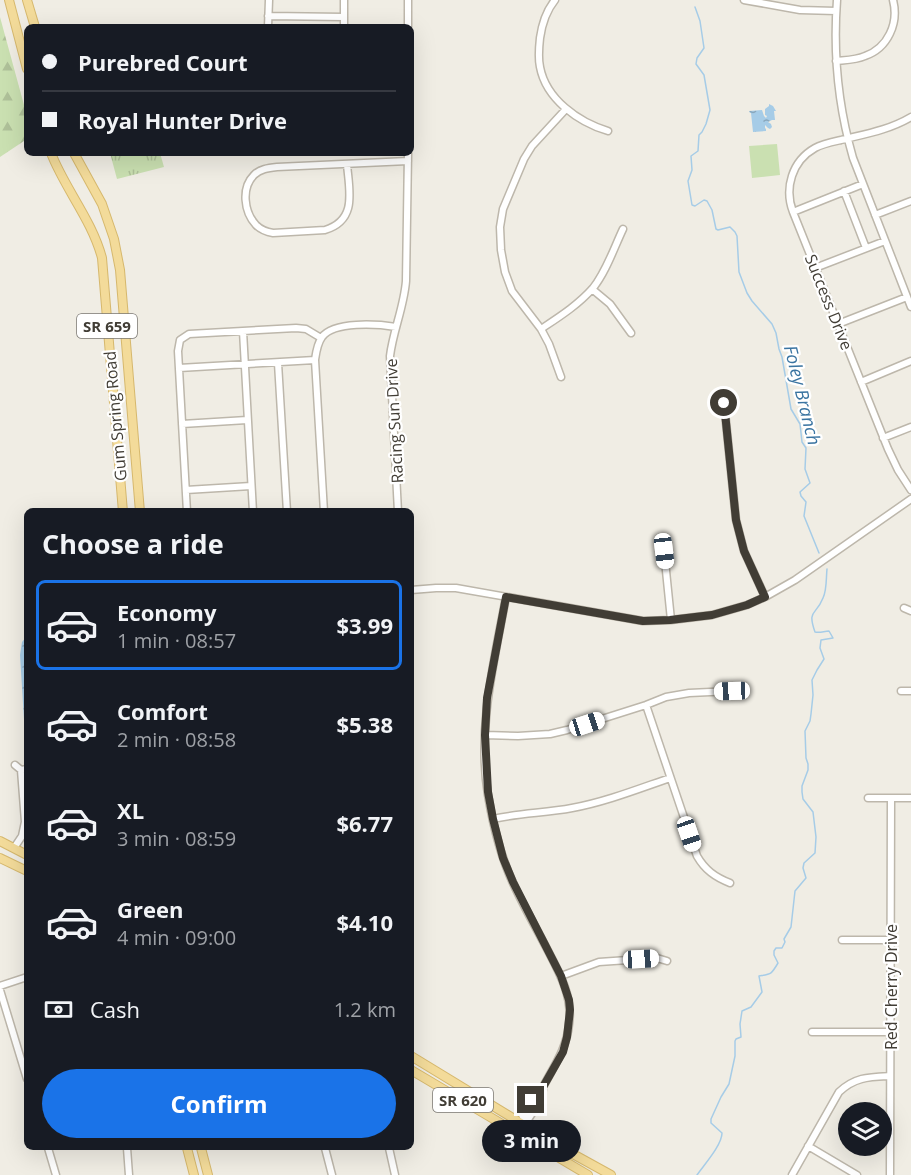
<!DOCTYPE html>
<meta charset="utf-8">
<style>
:root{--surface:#171b24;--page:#242831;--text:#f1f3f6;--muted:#9ea1a6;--line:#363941;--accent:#1a73e8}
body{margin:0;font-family:"Open Sans",sans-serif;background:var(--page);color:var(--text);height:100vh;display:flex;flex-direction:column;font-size:22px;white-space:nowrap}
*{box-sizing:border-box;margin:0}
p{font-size:20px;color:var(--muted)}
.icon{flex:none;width:33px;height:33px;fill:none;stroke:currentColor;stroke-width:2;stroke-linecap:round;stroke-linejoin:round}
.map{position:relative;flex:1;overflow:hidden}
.panel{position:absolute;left:24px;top:508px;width:390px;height:642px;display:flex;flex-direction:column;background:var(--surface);border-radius:9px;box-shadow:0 6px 24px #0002}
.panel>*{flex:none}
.banner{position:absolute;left:24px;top:24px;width:390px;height:132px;border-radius:9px;box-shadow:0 6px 24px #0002;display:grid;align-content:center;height:132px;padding:0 18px;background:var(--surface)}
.tools{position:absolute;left:838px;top:1102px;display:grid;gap:12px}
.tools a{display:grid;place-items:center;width:54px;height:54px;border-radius:50%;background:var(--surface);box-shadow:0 6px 24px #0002;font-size:30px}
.end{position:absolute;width:27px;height:27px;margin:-14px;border:8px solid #413d35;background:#fff;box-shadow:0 0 0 3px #fff}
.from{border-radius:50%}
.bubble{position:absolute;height:42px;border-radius:21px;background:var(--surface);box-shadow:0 6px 24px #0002;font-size:20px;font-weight:700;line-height:42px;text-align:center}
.car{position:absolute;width:18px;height:36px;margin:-18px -9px;border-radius:8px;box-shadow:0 0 4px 2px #0007;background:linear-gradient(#fff 24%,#345 0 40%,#fff 0 76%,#345 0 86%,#fff 0)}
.banner b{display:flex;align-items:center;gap:21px;height:57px;font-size:22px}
.banner b+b{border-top:2px solid var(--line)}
.banner i{width:15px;height:15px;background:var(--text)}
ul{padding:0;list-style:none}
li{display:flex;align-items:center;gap:18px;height:90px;margin:0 12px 9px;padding:0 6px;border:3px solid transparent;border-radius:9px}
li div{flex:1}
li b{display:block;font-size:22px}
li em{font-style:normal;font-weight:700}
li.on{border-color:var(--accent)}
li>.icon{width:54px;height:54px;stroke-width:1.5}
h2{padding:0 18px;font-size:27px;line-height:72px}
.pay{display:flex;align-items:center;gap:15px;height:66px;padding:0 18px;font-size:22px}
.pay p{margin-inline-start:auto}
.action{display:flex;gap:12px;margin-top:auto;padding:12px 18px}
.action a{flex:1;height:69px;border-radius:36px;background:var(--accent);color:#fff;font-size:24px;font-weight:700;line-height:69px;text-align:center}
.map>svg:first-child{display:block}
.forest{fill:url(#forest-firs)}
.park{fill:url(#park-tufts)}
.pitch{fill:#cae0b1}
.water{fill:url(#water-ripples)}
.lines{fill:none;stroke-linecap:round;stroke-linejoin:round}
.stream{stroke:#a6cce7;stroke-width:1.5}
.minor-casing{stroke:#bdb7ab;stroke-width:9}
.major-casing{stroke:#d6b86d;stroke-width:10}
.minor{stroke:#fff;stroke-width:6}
.major{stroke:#f3db9a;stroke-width:8}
.route{stroke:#413d35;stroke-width:8}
.labels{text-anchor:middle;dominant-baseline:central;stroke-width:4.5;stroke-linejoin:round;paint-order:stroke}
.shield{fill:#fff;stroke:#7a7772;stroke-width:1.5}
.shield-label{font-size:15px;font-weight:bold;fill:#413d35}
.street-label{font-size:16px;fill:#413d35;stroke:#fff}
.water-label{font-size:18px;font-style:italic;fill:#3a74a1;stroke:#fff}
</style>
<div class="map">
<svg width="911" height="1175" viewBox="0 0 911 1175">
<defs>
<pattern id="forest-firs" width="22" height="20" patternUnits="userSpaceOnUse" patternTransform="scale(1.5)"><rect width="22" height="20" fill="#cae0b1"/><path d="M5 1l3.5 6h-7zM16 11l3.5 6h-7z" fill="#afc199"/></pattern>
<pattern id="park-tufts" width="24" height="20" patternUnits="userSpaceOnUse" patternTransform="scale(1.5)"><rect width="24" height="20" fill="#cae0b1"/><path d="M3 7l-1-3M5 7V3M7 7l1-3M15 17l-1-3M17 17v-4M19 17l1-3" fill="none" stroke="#afc199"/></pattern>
<pattern id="water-ripples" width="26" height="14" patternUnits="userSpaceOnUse" patternTransform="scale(1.5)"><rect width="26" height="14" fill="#a6cce7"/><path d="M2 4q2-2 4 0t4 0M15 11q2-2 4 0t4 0" fill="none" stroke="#89a7bc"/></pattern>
</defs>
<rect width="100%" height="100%" fill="#f0ede4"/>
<path class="forest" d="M0,17L27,116V139L0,157Z"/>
<path class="park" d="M110,153H160L164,167L117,179Z"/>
<path class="pitch" d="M777,144L780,175L752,178L749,146Z"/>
<path class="water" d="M769,104L773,106L776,111H774L775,120H772L768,122L771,124L772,127L770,129L768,128L765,125V128L766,129V131L753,132L751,113H750L749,111L762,110L764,116L766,118L767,116L765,115V109L769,106Z
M27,636V752H26L20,655L22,642Z"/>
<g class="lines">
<path class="stream" d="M695,7L700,21L704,48L697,58L696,64L704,75L710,110L706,124L702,132L699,135L698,151L691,156L692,170L688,181L692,205L695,206L704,200L707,201L712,210L716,229L718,230L730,227L735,232L737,236L739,272L747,293L752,301L772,324L776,333L779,349L782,357L791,409L800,424L802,442L806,448L805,469L810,483L800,492L801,496L806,502L804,516L819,553
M697,1175C704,1165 722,1145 722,1133L711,1123V1119L721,1097L729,1084L735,1056V1041L736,1039L741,1037L740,1024L742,1011L751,1007L762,992L759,976C771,974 771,975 778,963L774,955V951L776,948H782L785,942L784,939L791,927L795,891L806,878L803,868L804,863L815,853L816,837L813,812L803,799L802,792V786L808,770V764L806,758L805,731L810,721L811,714L813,695L812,680L817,670L824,659L820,648L821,640L833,638L829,631C824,631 821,633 815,632C807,609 816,616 823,598C827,590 826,578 827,569"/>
<defs>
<path id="minor" d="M555,0C546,11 542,24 540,38C539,47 538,58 540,67C546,99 578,122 608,131
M744,0L800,10L836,11
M837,0C833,54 838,106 853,158L911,307
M268,16L344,17
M268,27L269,0
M344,27V0
M408,27V0
M836,61C846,60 856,60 865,56C888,48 899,23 893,0
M911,117C889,130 865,134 841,140C832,142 822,144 815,148C792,161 784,188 793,212L888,449L898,470L911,490
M347,164C349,190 358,220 325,230L273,233C267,232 261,230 256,225C244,212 241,188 254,175C260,169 268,168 277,167L408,161
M844,191L866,248
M793,212L863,184
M875,215L911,201
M815,268L885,241
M592,289L610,304L631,333
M838,324L907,297
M541,329C559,317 578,305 593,288C606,272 614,248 623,229
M243,331L253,512
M278,363L287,512
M179,368L315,360
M561,377L549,344L541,329L512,291L505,272L501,250L500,227L503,209L524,159L532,146L566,109
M861,382L911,361
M721,395L724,403L736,520L744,551L765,597
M182,424L247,420
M883,438L911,427
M186,490L251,486
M187,512L178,351L180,340L189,334L296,328L306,329L321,338
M324,512L315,360C316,353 317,344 322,337C334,321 377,324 396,327
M398,512L390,356C393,331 404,307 406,281L408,153
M664,551L671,620
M411,590L436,588H456L643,621L671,620L712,615L747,605L765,597L795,580L911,499
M506,597C494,662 477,728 488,795C493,825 500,855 513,883C523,905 535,926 546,947C559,972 573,996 569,1024C567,1048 554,1066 543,1087C543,1098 535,1109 529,1118L524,1119L515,1131
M904,608L911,611
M901,691H911
M646,705L697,856C705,870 715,877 730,883
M485,735L518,736L550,734L567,730L646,705L666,697L689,693L732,691
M15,765L21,770L27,769
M868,798H911
M493,819C519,813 546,813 572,808C605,802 638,789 670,778
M14,848L22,836L25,822L21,770
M842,940H891
M561,976L599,962L657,958L667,961
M0,986L27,977
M0,990L27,1079
M812,1032H891
M524,1119L522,1115C528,1104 533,1094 543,1087
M808,1146L857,1175
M48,1148L56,1175
M127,1148L129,1175
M325,1148L332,1175
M389,1148L395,1175
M792,1175L839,1092C855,1077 869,1077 890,1076
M890,1175L891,798"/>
<path id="major" d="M9,0L27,69
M27,0L35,27
M51,153C65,189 92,220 102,258L123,512
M74,153L102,204L114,239L120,270L140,512
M0,841L27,855
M0,858L27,871
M411,1056L562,1148L611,1175
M411,1070L588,1175
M187,1148L194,1175
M201,1148L208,1175"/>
</defs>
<use href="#minor" class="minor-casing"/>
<use href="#major" class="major-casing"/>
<use href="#minor" class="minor"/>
<use href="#major" class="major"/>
</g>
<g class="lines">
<path class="route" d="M531,1100L536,1092L543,1087L563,1052L567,1037L570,1010L569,1000L561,976L513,882L503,858L493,819L488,792L485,735L487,698L506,597L643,621L670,620L712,615L747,605L765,597L744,551L736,520L724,403"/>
</g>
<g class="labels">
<g class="shield">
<rect x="77" y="314" width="60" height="24" rx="4.5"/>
<rect x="433" y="1088" width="60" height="24" rx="4.5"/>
</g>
<g class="shield-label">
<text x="107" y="326">SR 659</text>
<text x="463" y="1100">SR 620</text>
</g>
<g class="street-label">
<text transform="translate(829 302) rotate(68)">Success Drive</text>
<text transform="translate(115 416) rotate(-95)">Gum Spring Road</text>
<text transform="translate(394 421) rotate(-93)">Racing Sun Drive</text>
<text transform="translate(891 987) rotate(-90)">Red Cherry Drive</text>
</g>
<g class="water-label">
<text transform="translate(803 395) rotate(76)">Foley Branch</text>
</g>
</g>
</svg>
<div class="tools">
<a><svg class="icon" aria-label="layers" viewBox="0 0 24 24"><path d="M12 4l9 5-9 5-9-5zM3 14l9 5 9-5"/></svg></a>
</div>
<i class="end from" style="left:724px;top:403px"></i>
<i class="end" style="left:531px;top:1100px"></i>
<div class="bubble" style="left:482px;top:1120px;width:99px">3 min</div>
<i class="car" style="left:664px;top:551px;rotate:173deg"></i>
<i class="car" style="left:732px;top:691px;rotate:268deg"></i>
<i class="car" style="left:587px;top:724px;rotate:72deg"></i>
<i class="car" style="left:689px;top:834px;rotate:161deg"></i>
<i class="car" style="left:641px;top:959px;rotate:87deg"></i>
<div class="banner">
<b><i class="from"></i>Purebred Court</b>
<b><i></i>Royal Hunter Drive</b>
</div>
<section class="panel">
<h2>Choose a ride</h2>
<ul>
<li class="on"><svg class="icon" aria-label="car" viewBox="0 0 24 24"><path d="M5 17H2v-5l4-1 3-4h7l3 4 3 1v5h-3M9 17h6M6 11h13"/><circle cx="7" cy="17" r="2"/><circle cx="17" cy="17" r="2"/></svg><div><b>Economy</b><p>1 min · 08:57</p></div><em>$3.99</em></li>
<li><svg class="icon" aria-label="car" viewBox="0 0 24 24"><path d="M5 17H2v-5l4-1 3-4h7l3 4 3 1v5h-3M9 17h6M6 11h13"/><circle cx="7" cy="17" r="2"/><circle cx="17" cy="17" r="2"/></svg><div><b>Comfort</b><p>2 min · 08:58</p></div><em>$5.38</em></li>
<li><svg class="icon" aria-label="car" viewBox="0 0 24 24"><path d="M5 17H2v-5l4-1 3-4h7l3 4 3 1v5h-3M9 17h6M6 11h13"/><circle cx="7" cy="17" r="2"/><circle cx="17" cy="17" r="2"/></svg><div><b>XL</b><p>3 min · 08:59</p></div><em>$6.77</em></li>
<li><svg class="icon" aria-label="car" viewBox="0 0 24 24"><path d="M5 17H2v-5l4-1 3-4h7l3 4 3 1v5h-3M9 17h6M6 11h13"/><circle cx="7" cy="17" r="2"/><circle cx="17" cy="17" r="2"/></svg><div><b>Green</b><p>4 min · 09:00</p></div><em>$4.10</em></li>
</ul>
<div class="pay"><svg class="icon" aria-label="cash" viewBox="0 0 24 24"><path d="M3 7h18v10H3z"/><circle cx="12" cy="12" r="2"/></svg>Cash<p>1.2 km</p></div>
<div class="action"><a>Confirm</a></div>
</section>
</div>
